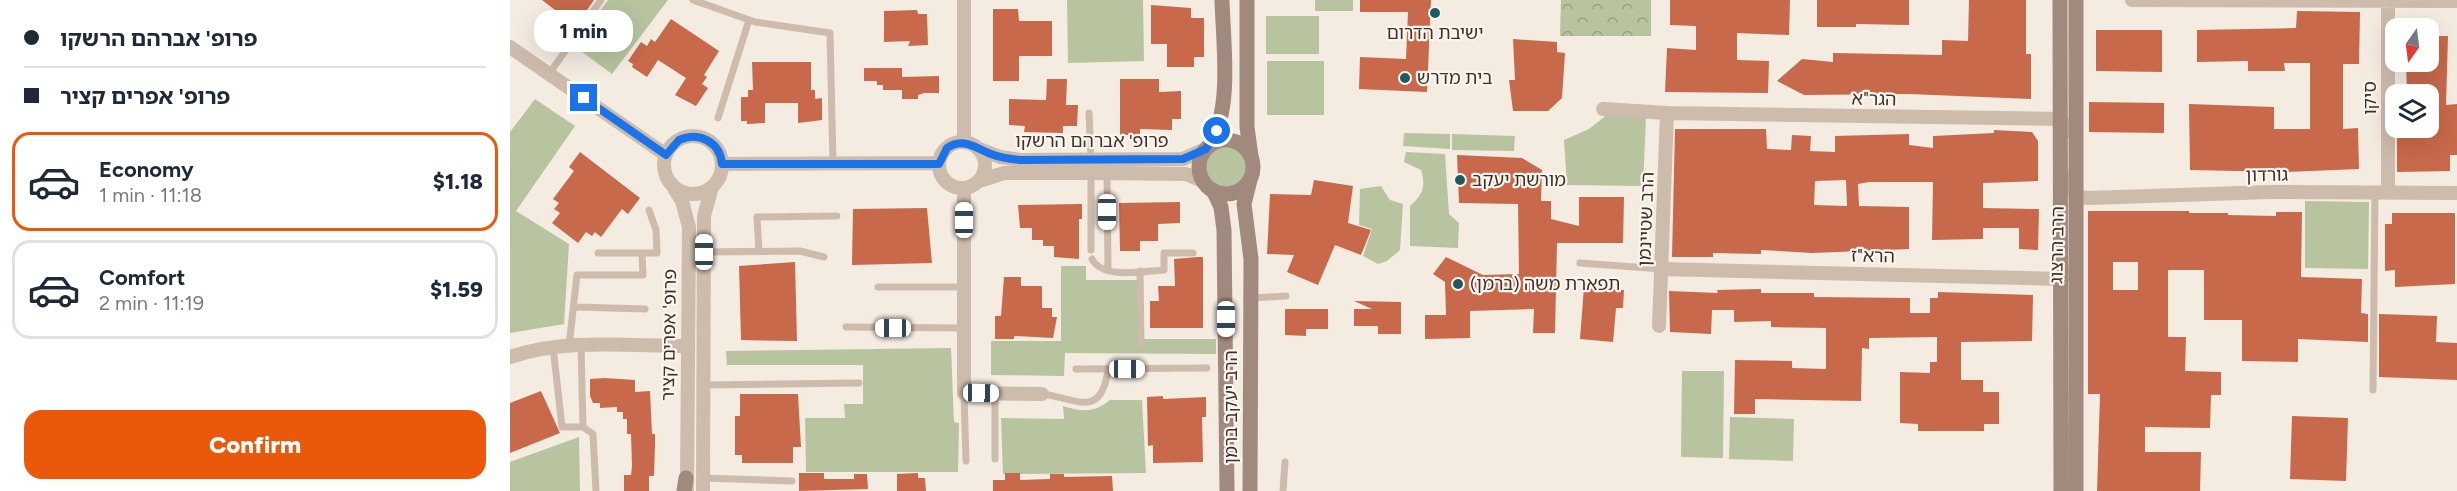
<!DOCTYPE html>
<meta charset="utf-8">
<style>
:root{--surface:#fff;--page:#f6f6f7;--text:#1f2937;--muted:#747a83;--line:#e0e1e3;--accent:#ea580c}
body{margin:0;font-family:Figtree,"Noto Sans Hebrew",sans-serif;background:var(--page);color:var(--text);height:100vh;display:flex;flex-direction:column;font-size:22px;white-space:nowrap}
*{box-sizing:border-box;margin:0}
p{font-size:20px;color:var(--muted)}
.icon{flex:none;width:33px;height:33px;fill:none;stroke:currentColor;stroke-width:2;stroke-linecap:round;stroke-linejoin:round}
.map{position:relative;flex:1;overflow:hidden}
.details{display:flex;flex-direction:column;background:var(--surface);width:510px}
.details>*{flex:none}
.hud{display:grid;align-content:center;height:132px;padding:0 24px;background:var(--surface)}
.needle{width:39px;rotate:194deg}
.fabs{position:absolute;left:1875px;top:18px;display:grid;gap:12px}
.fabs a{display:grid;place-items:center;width:54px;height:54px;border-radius:12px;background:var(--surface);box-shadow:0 6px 24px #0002;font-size:30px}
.end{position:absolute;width:27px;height:27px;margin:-14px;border:8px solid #1a73e8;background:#fff;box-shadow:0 0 0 3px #fff}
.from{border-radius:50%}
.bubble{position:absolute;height:42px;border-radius:18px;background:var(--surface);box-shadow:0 6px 24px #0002;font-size:20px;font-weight:800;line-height:42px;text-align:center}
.car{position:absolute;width:18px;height:36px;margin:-18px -9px;border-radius:8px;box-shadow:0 0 4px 2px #0007;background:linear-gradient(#fff 24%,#345 0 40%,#fff 0 76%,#345 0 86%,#fff 0)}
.hud b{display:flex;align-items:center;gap:21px;height:57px;font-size:22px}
.hud b+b{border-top:2px solid var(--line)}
.hud i{width:15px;height:15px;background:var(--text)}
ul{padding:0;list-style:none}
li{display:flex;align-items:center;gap:18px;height:99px;margin:0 12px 9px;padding:0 12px;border:3px solid var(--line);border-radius:18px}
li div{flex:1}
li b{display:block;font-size:22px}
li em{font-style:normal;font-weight:800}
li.current{border-color:var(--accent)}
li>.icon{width:54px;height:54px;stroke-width:1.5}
.button{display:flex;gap:12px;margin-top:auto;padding:12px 24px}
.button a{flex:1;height:69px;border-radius:18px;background:var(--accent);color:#fff;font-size:24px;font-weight:800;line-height:69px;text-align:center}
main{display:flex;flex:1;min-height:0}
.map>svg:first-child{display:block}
.forest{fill:url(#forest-crowns)}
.park{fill:#b8c4a0}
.building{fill:#c8694b;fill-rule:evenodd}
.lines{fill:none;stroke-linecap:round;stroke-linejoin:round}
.lane{stroke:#cdbbac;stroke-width:7}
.street{stroke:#cdbbac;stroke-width:14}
.secondary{stroke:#a18a7d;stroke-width:15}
.route{stroke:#1a73e8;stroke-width:8}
.poi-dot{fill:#1f5a5e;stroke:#fbf5ee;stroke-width:2}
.labels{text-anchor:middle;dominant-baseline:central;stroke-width:4.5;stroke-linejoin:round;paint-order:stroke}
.poi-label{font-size:18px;fill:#3b302b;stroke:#fbf5ee;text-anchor:start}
.street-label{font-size:18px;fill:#3b302b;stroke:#fbf5ee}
</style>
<main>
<section class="details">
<div class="hud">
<b><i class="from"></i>פרופ' אברהם הרשקו</b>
<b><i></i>פרופ' אפרים קציר</b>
</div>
<ul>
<li class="current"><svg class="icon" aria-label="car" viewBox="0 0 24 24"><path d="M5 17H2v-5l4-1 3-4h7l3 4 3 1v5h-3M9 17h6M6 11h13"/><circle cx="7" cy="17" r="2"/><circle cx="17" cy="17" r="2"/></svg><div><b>Economy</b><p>1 min · 11:18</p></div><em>$1.18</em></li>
<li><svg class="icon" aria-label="car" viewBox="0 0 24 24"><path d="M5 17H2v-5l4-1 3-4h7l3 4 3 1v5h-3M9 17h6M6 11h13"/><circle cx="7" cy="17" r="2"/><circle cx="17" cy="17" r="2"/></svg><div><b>Comfort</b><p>2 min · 11:19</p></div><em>$1.59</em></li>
</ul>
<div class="button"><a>Confirm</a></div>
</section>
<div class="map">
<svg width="1947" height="491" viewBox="0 0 1947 491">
<defs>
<pattern id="forest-crowns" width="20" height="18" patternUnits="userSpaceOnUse" patternTransform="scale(1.5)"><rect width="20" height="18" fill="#b8c4a0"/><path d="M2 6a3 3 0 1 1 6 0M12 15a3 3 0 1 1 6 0" fill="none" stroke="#97a083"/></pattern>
</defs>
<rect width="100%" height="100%" fill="#f4ebe1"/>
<path class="forest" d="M1051,0H1141V36H1050Z"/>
<path class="park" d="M98,0H158L102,74L64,46Z
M557,0H633L634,61L558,63Z
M805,0H843V11H805Z
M756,16H809V54H756Z
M757,61H814V115H757Z
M25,99L65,126L6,211L59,244L54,324L0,333V132Z
M1098,114L1136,117L1133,186L1057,185L1054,140L1079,129Z
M894,133L940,134V149L893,146Z
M942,134L1005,136L1004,151L942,150Z
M694 166a22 22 0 1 1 44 0a22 22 0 1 1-44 0Z
M896,152L935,154L939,214L949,223L948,248L900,246V206C913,195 916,186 911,170L894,162Z
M871,186L880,200L893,204L890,250L877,261L868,264L853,256L862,229L849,225L850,189Z
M1795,201L1859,202L1858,269L1795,268Z
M551,266H576V280H633V339H706V354L555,353L554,376L481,375V341H551Z
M441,348L444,422L449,423L448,472H296L295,418H335L334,404H353V365H217L216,351Z
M1172,371H1214L1213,458L1171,457Z
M600,400H632L636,473L493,474L491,418L554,419L553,406C572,412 584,413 600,400Z
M1220,417L1284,419L1283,461L1219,459Z
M69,437L70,491H0V462Z"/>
<path class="building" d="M32,0H84L66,26Z
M850,0H921L917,92L849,89L850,57L896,59L898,12H850Z
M1160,0H1280L1279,35L1227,33V60L1259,61L1258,93L1155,92L1157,48L1186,50V26L1160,25Z
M1307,0H1399V25L1346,24V27H1307Z
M1459,0H1516V54H1521V99L1399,94L1294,95L1267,81L1292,59L1323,62V53L1432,55V40L1458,41Z
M641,5L681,8V18H694V57H684V67H657V44H641Z
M483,9H508L509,21H542V56H509V81H483Z
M407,10L408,14H417L418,45L398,46L400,41L374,42V11Z
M1787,11L1850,12L1849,64H1833V129L1848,128L1849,169L1776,172L1680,170L1679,104L1764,107V129H1800V63H1774L1775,71H1738V61L1687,62V30L1786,28Z
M161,19L209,51L194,75L197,77L192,84L198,88L186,106L165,95L176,78L148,60L137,77L122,67L123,64L118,61L131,42L137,46L141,39L145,42Z
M1586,30H1652V72L1586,71Z
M1918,36H1938L1936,105L1947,104V155H1940V171L1887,172V130H1918V94H1897L1896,62H1918Z
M1003,39L1047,42V52L1055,53L1052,98L1038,111H1003L999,80H1005Z
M242,62H301V90H305V99L312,98V120L288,123V103H255V123L237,124V121H231V97H238V90H243Z
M354,68H392V77L429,76V93H414L408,95V99H392V90H373V85H367V81H354Z
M537,79H557L556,105H568L567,126H553V133L514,132L515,126L499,125V99L536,100Z
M610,79H649V92L671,91V119H662V130L630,129V135H610Z
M1579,102L1654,103V133L1579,132Z
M1165,129H1256L1257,149L1281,150L1282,135L1301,136L1300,151L1325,152V136L1399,134V145L1423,148V136L1484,133V130L1522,132L1528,141V181L1473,183V208L1529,209L1528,250L1509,249V228H1473V239L1422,240L1423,182H1359L1348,184L1349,206L1399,207V249L1302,253L1251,250V254L1203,253V257H1162ZM1336,180L1337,206L1304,205L1305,181Z
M70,152L130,198L118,214L112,209L91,237L85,232L82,236L76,232L68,243L42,223L50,213L44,209L49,203L43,199L64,171L59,167Z
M947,155L1012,158L1032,170L1031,201H1041V219L1069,226V197H1114L1113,243H1047L1045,333H1023L1024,309L960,311V338L915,339V315H936L935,282L923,274L936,257L973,275L1009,274L1008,204L949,203Z
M804,180L843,186L838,223L861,230L851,255L825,245L808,285L777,272L784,255L757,254L760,194L801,195Z
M670,202V223L648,224V241H630V251H610L609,203Z
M572,204V219H569V259L544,257V246H533V240H522V228H510L508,205Z
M417,208L422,263L342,265L343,209Z
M1578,211H1679V213H1718V215L1766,216V212H1792L1791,277L1852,279L1851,313L1858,314V342L1788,339V362L1732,361V320H1694V270H1658V337H1676L1675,371L1711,372V395H1701L1700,428L1635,427V452H1691L1690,491H1587L1590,394H1578ZM1603,262H1628V290H1603Z
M1882,213H1945V284L1885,287V270L1875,271V224H1882Z
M687,257H693V328H640V301H649L648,286H665L664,259Z
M285,262L287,341L231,340L229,266Z
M494,277H511V286H532V308H542V317H547L543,338L504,336V339H485V316H491Z
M1074,287L1114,290L1113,308H1106L1103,342L1070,339Z
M1251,289V293H1304V297L1400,298V313H1420V298H1428V292L1523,295L1522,341L1451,342V380H1473V392H1489V424H1474V431H1408V424L1390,423V372L1420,373V362H1427V337L1359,338V349L1352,348L1351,401L1245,399V414H1224L1225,360L1282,361V368L1316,369V328L1261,327V321L1224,322V310H1202L1201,334L1160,332L1159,291L1208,293L1207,290Z
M844,301L891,302V334H868V326H844V309H862Z
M775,309H818V329H796V336L775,335Z
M1869,314L1927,316L1926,342L1947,343V380L1869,377Z
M95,378L125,380V392L140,391L142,434H145V446L144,476H139V491H114V475H121L122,466L121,434H117V419H113V412H107V407L90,408V403H83L80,396V379Z
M31,391L50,433L0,453V403Z
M230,394H288L291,447H283V463H232V455H225V416H230Z
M653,396V399L696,397V417H692L693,462L643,463V445L638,446L637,397Z
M1782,416L1838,418L1836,481L1780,479Z
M289,473H314V479H344V474H357L358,489L289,491Z
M408,473V478H415L416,491H387V474Z
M495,473H510V480L540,479V474H554V477L602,476L603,491H483V480H495Z"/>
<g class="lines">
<path class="lane" d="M183,0L245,22L320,33L323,164
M39,74L91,0
M579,113L581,159
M208,118L239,20
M581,173V250
M597,173L598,270
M194,252L290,251L314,257
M249,252L247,217L327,216
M88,253H147L146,230L139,210
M582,259C593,280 634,271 654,270V253H683
M1070,263L1152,269
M630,271L631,343
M368,287H454
M741,298L776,296
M66,307L135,309
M336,327L454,328
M59,346L67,275H133L132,253
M71,346L73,427L83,434L86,491
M43,347L52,427H73
M566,369L697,368
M193,385L349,383
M1863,390L1865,193
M454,393L456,461
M485,394V459
M532,394C565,398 591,420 598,370
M193,478L282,481
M773,491L775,462"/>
<path class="street" d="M454,0V142
M1622,0L1947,1
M1878,2V193
M0,47L156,155
M1093,109L1157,113L1549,119L1565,135
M154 165a29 29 0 1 1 58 0a29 29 0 1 1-58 0Z
M429 165a23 23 0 1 1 46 0a23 23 0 1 1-46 0Z
M467,148L490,157L510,160L673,159L696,149
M212,164L429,163
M1550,171L1568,197L1579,198L1760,192L1947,193
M469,181L494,173H581L676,174L693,181
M161,183L172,201L179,227L177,489
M454,189V393L532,394
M1152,269L1551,279L1558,272
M1149,326L1157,113
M0,357C56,338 119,346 176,346
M193,491L194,216L202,187"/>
<path class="secondary" d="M737,0V127L741,156
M1550,0L1551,491
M689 167a27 27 0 1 1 54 0a27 27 0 1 1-54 0Z
M699,146C723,110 713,43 712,0
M740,180L734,204L741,259L740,491
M703,190L711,207L714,230L717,491
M174,491L176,478
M1566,491V0"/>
</g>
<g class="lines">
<path class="route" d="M74,98L156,155L169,140C189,131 210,142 212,164H429L437,148C454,137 465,148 481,154C491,158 500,159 510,160L673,159L696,149L707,131"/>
</g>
<g class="poi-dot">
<circle cx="925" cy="13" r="6"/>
<circle cx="895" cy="78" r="6"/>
<circle cx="950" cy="180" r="6"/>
<circle cx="948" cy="284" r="6"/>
</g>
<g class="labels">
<g class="poi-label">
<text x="925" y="33" text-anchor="middle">ישיבת הדרום</text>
<text x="907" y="78">בית מדרש</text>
<text x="962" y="180">מורשת יעקב</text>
<text x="960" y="284">תפארת משה (ברמן)</text>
</g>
<g class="street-label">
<text transform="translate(1860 98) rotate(-90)">סיקו</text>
<text transform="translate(1364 99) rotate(1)">הגר"א</text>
<text x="582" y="141">פרופ' אברהם הרשקו</text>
<text transform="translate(1757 175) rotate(-1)">גורדון</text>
<text transform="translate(1136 219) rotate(-88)">הרב שטיינמן</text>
<text transform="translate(1547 245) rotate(-89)">הרב הרצוג</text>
<text transform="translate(1363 256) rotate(1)">הרא"ז</text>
<text transform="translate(159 335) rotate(-89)">פרופ' אפרים קציר</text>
<text transform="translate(721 407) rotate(-90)">הרב יעקב ברמן</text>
</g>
</g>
</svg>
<div class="fabs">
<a><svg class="needle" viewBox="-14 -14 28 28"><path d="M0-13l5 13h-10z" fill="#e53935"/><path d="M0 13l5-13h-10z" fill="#747a83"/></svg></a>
<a><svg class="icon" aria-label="layers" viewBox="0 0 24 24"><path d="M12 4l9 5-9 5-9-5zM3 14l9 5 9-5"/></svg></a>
</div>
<i class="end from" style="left:707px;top:131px"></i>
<i class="end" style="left:74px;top:98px"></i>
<div class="bubble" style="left:24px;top:10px;width:99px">1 min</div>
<i class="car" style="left:597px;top:212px;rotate:180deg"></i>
<i class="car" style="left:454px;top:220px;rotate:0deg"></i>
<i class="car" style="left:194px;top:252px;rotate:0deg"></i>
<i class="car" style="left:716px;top:319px;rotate:180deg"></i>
<i class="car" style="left:383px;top:328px;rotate:270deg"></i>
<i class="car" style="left:617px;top:369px;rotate:90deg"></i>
<i class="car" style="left:471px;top:393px;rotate:91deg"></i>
</div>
</main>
